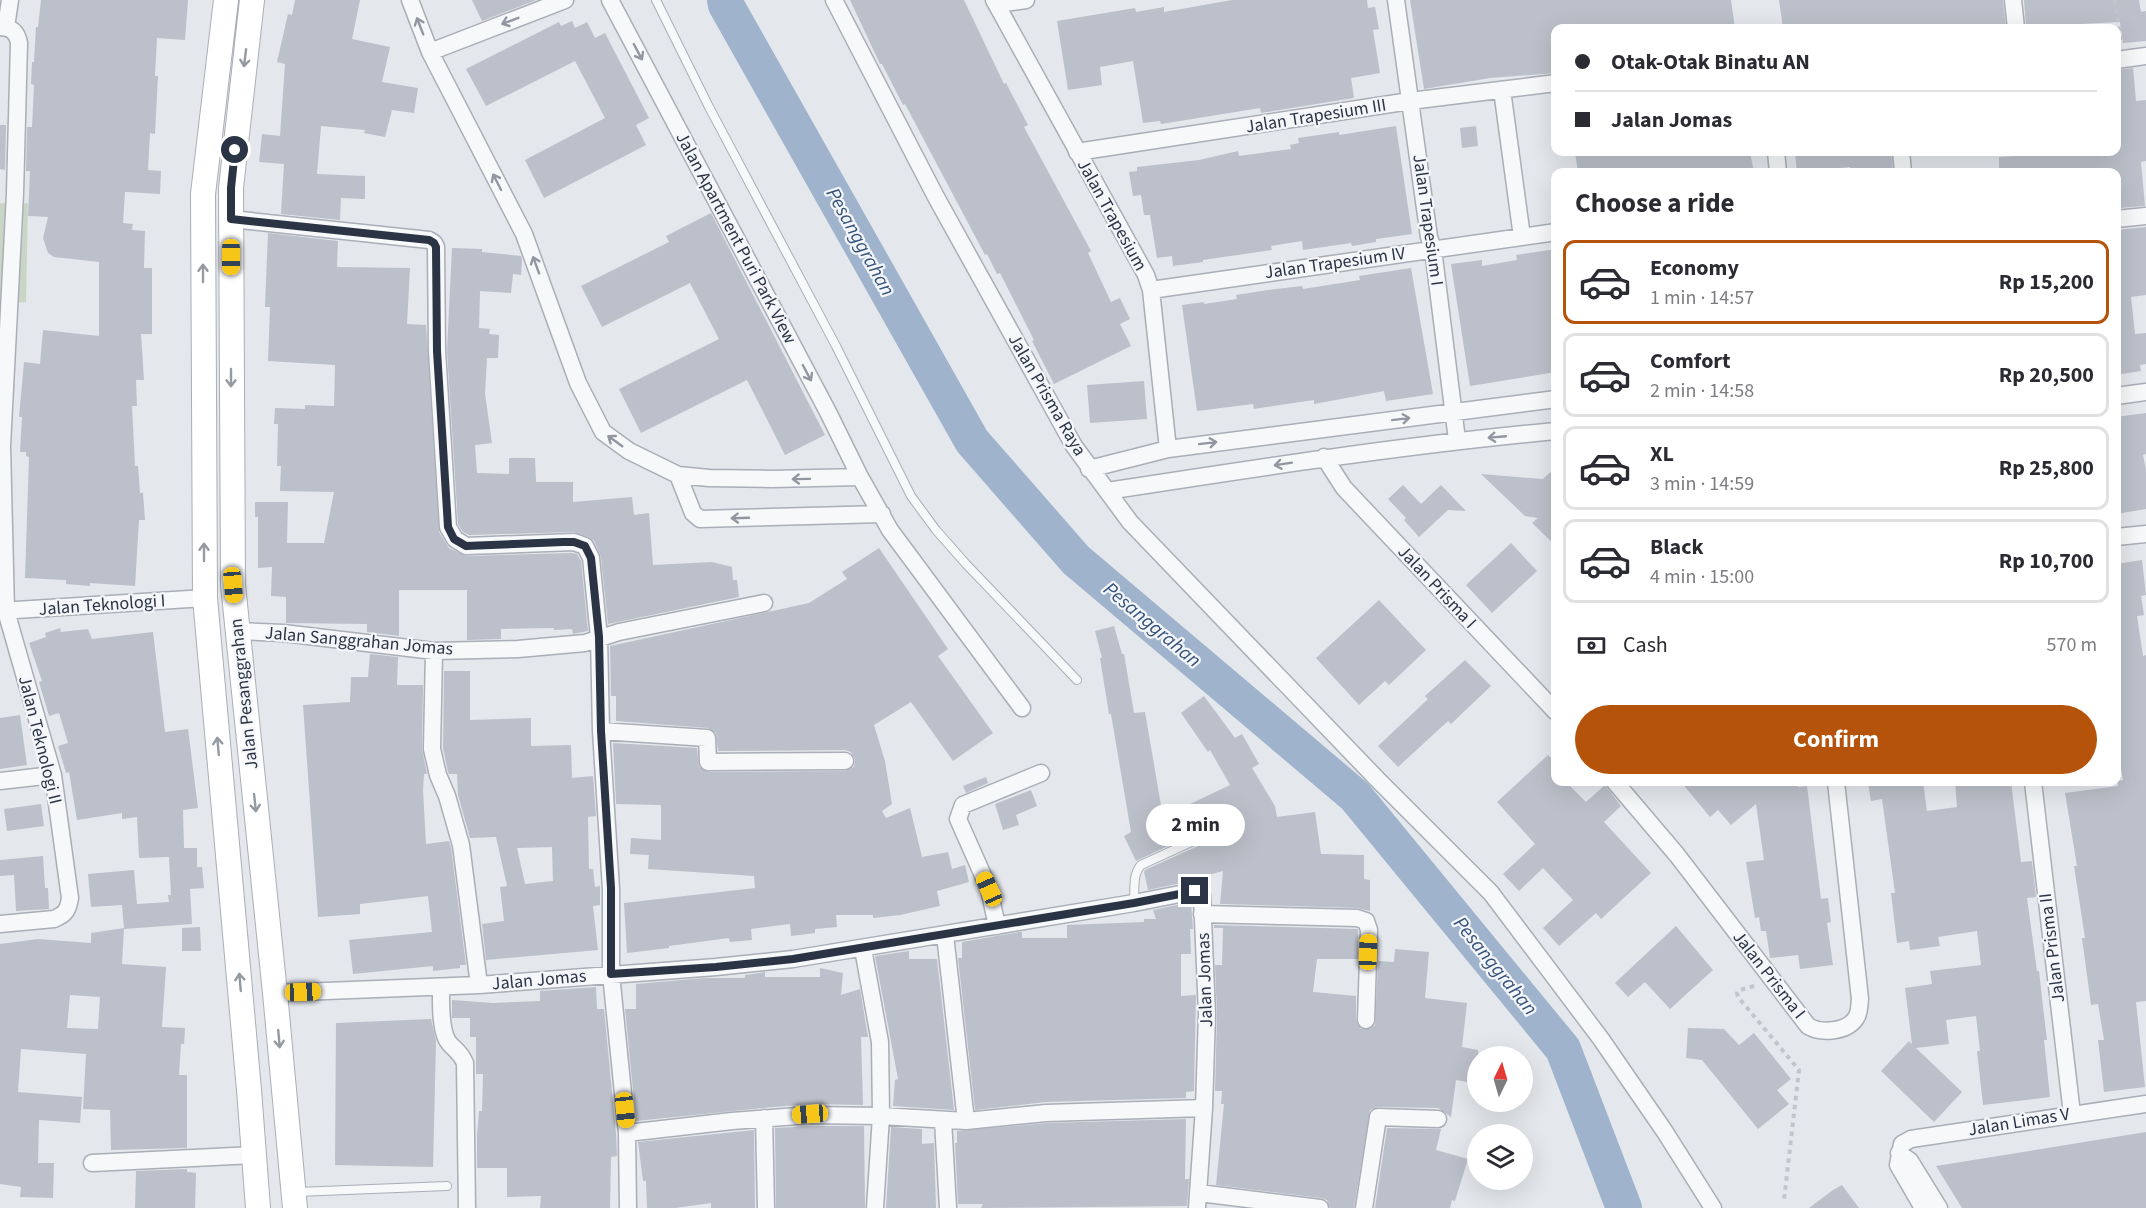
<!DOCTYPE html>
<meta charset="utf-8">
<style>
:root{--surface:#fff;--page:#f7f7f7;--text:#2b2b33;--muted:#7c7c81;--line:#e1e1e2;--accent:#b45309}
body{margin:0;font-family:"Source Sans 3",sans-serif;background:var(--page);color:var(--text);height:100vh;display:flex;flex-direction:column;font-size:22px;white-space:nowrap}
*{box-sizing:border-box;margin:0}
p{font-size:20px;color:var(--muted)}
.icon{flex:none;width:33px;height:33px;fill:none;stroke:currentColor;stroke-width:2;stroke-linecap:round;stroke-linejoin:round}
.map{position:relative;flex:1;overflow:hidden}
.details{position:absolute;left:1551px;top:168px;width:570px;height:618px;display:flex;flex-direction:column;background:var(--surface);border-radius:12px;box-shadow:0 6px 24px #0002}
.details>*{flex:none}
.hud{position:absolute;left:1551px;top:24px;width:570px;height:132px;border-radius:12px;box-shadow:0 6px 24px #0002;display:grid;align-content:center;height:132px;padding:0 24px;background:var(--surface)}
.needle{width:39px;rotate:5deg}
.fabs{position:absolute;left:1467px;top:1046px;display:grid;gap:12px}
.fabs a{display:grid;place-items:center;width:66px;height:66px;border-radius:50%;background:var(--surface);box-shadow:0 6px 24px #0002;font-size:30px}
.end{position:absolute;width:27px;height:27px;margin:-14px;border:8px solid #2b3445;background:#fff;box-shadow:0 0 0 3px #fff}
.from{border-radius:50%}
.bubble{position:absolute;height:42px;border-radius:21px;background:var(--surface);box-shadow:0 6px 24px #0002;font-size:20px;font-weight:700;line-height:42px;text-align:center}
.car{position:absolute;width:18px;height:36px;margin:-18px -9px;border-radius:8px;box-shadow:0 0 4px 2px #0007;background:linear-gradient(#f5c518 24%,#345 0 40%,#f5c518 0 76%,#345 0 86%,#f5c518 0)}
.hud b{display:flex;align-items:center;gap:21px;height:57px;font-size:22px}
.hud b+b{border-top:2px solid var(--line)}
.hud i{width:15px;height:15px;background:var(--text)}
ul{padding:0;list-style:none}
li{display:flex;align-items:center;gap:18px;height:84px;margin:0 12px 9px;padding:0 12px;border:3px solid var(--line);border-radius:12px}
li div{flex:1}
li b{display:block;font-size:22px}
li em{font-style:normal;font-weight:700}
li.on{border-color:var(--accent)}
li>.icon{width:54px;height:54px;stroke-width:1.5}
h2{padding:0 24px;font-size:27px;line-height:72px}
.pay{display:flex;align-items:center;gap:15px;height:66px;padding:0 24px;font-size:22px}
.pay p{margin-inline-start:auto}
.button{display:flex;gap:12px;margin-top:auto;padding:12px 24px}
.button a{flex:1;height:69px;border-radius:36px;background:var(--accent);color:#fff;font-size:24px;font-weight:700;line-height:69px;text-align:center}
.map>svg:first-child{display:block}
.green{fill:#c9d6c5}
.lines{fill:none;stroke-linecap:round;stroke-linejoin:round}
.river{stroke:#9fb4cc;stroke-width:36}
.building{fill:#bbc0ca;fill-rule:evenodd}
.service-casing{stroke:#a9aeb7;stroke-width:10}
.minor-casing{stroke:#a9aeb7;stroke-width:19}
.secondary-casing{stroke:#a9aeb7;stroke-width:26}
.path{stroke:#c2c5cb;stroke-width:4;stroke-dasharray:4.5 4.5;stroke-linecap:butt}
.service{stroke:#f7f8fa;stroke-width:8}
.minor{stroke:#f7f8fa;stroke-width:16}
.secondary{stroke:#fff;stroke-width:24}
.oneway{stroke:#9196a0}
.oneway2{stroke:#959aa2}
.route{stroke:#2b3445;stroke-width:8}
.labels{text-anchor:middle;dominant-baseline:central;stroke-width:4.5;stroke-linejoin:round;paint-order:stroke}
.street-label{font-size:18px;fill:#2b3445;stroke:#f4f6f9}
.water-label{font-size:20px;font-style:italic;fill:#34527a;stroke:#f4f6f9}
</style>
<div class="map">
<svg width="2146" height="1208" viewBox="0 0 2146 1208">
<rect width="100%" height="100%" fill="#e4e7ec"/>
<path class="green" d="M0,203H28L26,302L0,304Z"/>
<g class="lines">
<path class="river" d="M725,0L726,5L972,441L1076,560L1355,796L1563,1049L1624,1208"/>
</g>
<path class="building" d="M41,0H188L185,40L157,38L155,76H158L155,134L150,133L148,170L161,171L160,194L125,192L123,223L133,224L132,230L145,231L144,268H152V334H141L144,380H136L137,406H132L135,466H138L140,493H143L145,520H139L135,586L90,583V586L66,584V580L25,578L29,457L26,456V452H20L22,417H19L24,362L40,364L43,330L99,336V262L54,257L48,253L43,238L48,217L28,216L30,171H26L27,127H32L34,85L31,84L32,62H34L36,27H38Z
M295,0H360L352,39L390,47L382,82L418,88L414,113L392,110L385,137L364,133L365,130L321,126L317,174L365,176V199L341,198L340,220L281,214L284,164L259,162L262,134L280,136L285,64L277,62L288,14L292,15Z
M472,0H536L482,21Z
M850,0H964L1004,84L1006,83L1028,125L1024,127L1091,251L1088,253L1111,302L1120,298L1130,319L1120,324L1131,346L1054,384L1032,341L1034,340L1000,273L997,274L987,254L985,255L905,104L903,105L882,64H880Z
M1232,0H1367L1368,8L1375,7L1379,29L1373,30L1380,73L1351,78L1354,98L1261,113L1260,108L1161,124L1160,121L1143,123L1133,61L1100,67L1102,85L1068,90L1057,21L1135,8L1136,12L1164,7V12Z
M1410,0H1731L1735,28H1556V73L1490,78L1424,89Z
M1779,0H2003L2006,28H1783Z
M2024,0H2139L2141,12L2146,11V41L2123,43L2120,22L2080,24V28H2026Z
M572,21L575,28L587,22L595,38L605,33L649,118L636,125L646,145L544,198L525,160L605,118L575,61L486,106L466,69L559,22L561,26Z
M2133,68L2136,101L2146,100V161L2141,162L2145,206L2118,208L2116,172H1999V157L2051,154V152H2116V128H2120L2116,70Z
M0,125H6L5,170L0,169Z
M1396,126L1412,234L1376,239V242L1352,246L1351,243L1303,250L1302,241L1271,246L1272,250L1203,260V262L1173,266L1172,256L1157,258L1150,215H1144L1141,195L1133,196L1129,172L1137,171V167L1199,160L1238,151L1239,156L1291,149L1290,145L1299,143L1298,138L1339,132V135Z
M1476,126L1478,146L1462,148L1460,128Z
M1575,152H1750L1754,172H1578Z
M1795,152H1891L1893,172H1850V167L1797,172Z
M711,213L825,435L785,455L747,380L641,433L619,389L719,339L690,283L602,327L581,286L669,242L666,236Z
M2146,227V295L2131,297L2135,334L2146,333V364L2140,365L2141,371L2116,375V230Z
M268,233L338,241L337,267L410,268L407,324L426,325L439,532L449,548L466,556L572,553L577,554L581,561L588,631L573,634L572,629L554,630V628L501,629V639L467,640V590H399V636L367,632V624L286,623V597L271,596L272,567L258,568V517H255V502H288L287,543H324L334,492L280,491L281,466H277L278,424H274L275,408L305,409V405L334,406L335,365L268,361L270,307H265Z
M452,248L482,249V252L521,256L522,260L521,275L513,274L511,293L480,291L479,328L490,329L489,334L499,335L498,358H487L485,394L492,443L475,445L477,473L509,474V458H535L536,482H573V502L632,497L634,515L649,513L653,565L712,562L732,567L733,580H737L739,597L608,624L601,557L594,541L589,537L574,532L469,535L463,532L458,524L447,351Z
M1556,249V372L1470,386L1451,264L1482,260V266L1517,260L1516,255Z
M1411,268L1433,394L1386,401L1384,391L1314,404V400L1254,409L1253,404L1197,411L1182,305L1204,302V304L1237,299L1236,295L1268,290L1302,286L1303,289L1360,280L1359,276Z
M1144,381L1147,419L1090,423L1087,385Z
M2146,413V454L2143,455L2146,470V509L2116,514V417Z
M1556,467V546L1532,523L1538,518L1525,516L1481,474L1543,479Z
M1403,485L1421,504L1441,485L1466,511L1448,510L1419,537L1404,520L1406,518L1388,499Z
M1511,543L1537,571L1492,613L1466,585Z
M879,548L948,649L938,656L993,733L953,761L911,702L874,725L885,761L892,804L882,811L886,818L910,808L922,857L948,852L952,869L965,865L969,882L937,891L940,906L900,915L873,918V915H836L837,927L815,929V933L791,936L790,924L751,929L752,940L730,942L729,938L669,946V948L627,953L624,903L755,888L754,876L648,869L649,855L630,854L631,838L661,840V805L616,804L613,743L697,748L699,767L708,772L845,771L854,767L855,760L851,752L845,750L718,751L716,733L708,728L616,721V696H611L610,646L809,603L847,579L842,572Z
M2142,560L2146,595L2141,596L2144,615L2137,616L2143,656L2146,655V1001L2136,1002L2145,1087L2104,1092L2098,1040H2104L2098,1004L2091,1005L2082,938H2085L2074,866H2077L2065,793L2118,786L2117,781L2123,780L2116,741V564Z
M1379,600L1426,650L1389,685L1385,681L1359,705L1316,658Z
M1114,626L1122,654H1124L1134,713L1145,712L1163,817L1230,785L1210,750L1208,752L1181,713L1204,696L1235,738L1242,734L1259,764L1252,768L1275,806L1277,817L1315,812L1321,854L1364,855V879L1370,880V911L1357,908L1220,904L1223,871L1186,881V882L1148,890L1144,872L1145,870L1240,827L1243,821L1240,816L1234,815L1136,861L1124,836L1131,832L1111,714H1109L1100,658H1102L1095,631Z
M60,628L61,632L88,629L92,639L153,632L165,732L188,729L198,808L183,810L184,848H197V867H202L204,888L190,889L192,924L124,929L122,905L169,902L168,895H171L169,857L139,858L137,817L122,819V813L77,820L69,772L66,773L58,746L68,743L59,713L49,716L39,682L42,681L29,643L46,637L45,633Z
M370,654L398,657L397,685H423L422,749L427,774H424L423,790L426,844L449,841L451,847L466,965H460V968L433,971V966L353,974L349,940L432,932L428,896L360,904V914L318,917L303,705L350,702L351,677H368Z
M1465,660L1491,686L1451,724L1448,721L1398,767L1378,746L1428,699L1425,696Z
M444,671H470V720L531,718V746L571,745L572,778L593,776L596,816L588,817L589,869H593L595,887L600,886V905L593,906L598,950L486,960L482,924L504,921L500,887L507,886L496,837L470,838L458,795L457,774H449L448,772L443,748ZM552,847L553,881L525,884L517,848Z
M20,715L27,765L0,769V718Z
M1548,755L1556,763V782H1566L1586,802L1605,785L1621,806L1604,822L1651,873L1601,919L1596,913L1559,946L1543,928L1573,900L1543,868L1519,891L1503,874L1535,844L1497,802Z
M986,777L988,783L966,793L963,786Z
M1681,782H1798V787L1807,786L1821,899L1828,898L1831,922L1827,923L1833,965L1800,969L1798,955L1770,958L1766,931H1761L1759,917L1755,918L1746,862L1764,860L1756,804L1731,825L1718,810L1710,817Z
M1886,782H1923L1927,811L1957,807L1955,782H2011L2021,862L2032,861L2036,897L2027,898L2037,971H2039L2042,998L2047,1040H2044L2050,1097L1983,1105L1977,1051H1980L1976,1016L1946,1020L1949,1044L1916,1048L1962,1092L1934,1122L1881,1071L1909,1041L1912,1044L1905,988L1932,984L1930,971L1981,965L1977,931L1938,937L1940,946L1910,950L1909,941L1897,943L1891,893H1895L1882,799L1871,801L1868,783Z
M1031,790L1037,806L1016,815L1019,825L1003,830L995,804Z
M41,804L44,826L7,831L4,809Z
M43,856L45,888H48L49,909L16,911L14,875L0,876V860Z
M134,870L137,904L91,907L88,874Z
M1191,902L1193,929H1190L1191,954H1181V996L1196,995L1194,1091L1186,1092V1098L1046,1102L975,1110L958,958H962V942L1019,932H1022V938H1067V925L1144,922V919H1156L1153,910Z
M1214,925L1358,929V959H1317L1313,992L1356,996V1020L1361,1029H1370L1375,1025L1378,961L1394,962L1395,949L1429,952L1425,998L1467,1003L1462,1047L1478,1050V1084L1456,1080L1451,1117L1438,1108L1378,1107L1370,1110L1354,1208H1330L1327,1200L1321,1198L1216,1185L1224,1104H1221L1222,1091H1215L1217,1014L1215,965H1222L1223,928H1214Z
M1676,926L1713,970L1670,1009L1645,982L1628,997L1615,983Z
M200,927L201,951H182V928Z
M124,928L122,964L166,967L162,1027L185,1028L184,1044H181L179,1075H187V1148L111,1150L110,1110L83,1109L86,1054L21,1049L18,1092L82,1097L80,1123L39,1120L38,1163H54L53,1198L20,1197L21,1187L0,1184V944L38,939L91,943V933ZM70,995L100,997L98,1029L67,1028Z
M909,951V959H937L954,1110L893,1106L895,1080L898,1079L875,956Z
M820,968L843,973L841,995L860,989L868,1037H861L863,1105L810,1104L763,1108L636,1121L625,1009H636V984L704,978H745V975L765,972V977H820Z
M596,987L597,1009H604L616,1134L617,1156L611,1157L610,1208H540L541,1196L507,1197V1168H477V1135L479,1111H482L483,1074H476V1037H470V1018H452V1000L493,1003L540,1001V991Z
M431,1019L436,1041L433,1167L335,1165L336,1023Z
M1688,1028L1724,1029L1739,1045L1754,1033L1791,1079L1777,1090L1789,1104L1758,1129L1702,1060L1686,1058Z
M1186,1119L1185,1179H1189L1187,1206L981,1208L983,1204H958L955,1143H957V1131L1047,1123Z
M810,1126H864L865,1208H776L775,1128Z
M891,1127L922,1129V1144L934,1143L936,1208H886Z
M1387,1128L1441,1129L1436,1150L1468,1159L1455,1201L1452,1200L1450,1208H1375Z
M754,1130L755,1208H711V1203L675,1208H647L646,1181H643L638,1142Z
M2146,1132V1208H1962L1936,1166Z
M187,1169V1172L196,1173L195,1208H135L136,1171Z
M1842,1185L1859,1208H1809L1833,1190Z"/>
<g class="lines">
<defs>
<path id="service" d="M656,0L709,107L836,346L911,496L936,530L966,564L1077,680
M1134,903C1135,891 1132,875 1141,865L1237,821
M297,1192L447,1186"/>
<path id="minor" d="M410,0L430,52L524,234L578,383L603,432L629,451L678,475L709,478L772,479L860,477
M610,0L828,412L860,477L890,530L1022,708
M834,0L936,197L1074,446L1130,522L1378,780L1491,893L1601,1039L1665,1132L1713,1208
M994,0L1146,275L1151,290L1168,449
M1396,0L1429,237L1433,249L1457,440
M2013,0L2016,28
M996,4L1026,0
M0,27C11,27 17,32 19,43L15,193L2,446L6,611L53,775L70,898C68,910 66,914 54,919L0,924
M6,27L10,0
M430,52L565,0
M2116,60L2146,56
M1502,90L1522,237
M1077,152L1410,101L1556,83
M1776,152L1778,172
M1901,152L1903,172
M231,219L429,240L434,243L436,247L437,351L448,527L455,539L466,546L574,542L585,546L591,558L599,637L601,731L611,889V974L627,1133L628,1208
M2116,219L2146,216
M1151,290L1556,232
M2116,396L2146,392
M1324,457L1344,488L1556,712
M1089,469L1168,449L1556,399
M678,475L693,513L700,519L882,514
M1107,491C1256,468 1405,445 1556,431
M2116,537L2146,534
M0,611L205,598
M237,631L283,633L434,651L518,649L585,643L619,632L764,603
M434,651L432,749L438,775L447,796L461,845L479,985
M601,731L707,738L708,762L845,761
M0,781L53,775
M1615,782L1677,855L1808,1026C1821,1034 1847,1032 1856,1018C1860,1012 1859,1005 1860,999L1836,782
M2033,782L2072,1114
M1202,914L1357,918L1366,921L1369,930L1366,1020
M997,926L989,889L958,819L963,805L1041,773
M945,935L966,1121
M863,949L880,1042L881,1116L875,1208
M441,987C441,1001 440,1027 447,1040C452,1049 459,1049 465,1063L467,1208
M275,993L479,985L716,967L793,959L1134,903L1195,891L1202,896L1207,1014L1204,1108L1197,1208
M764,1118L766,1208
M943,1120L948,1208
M627,1133L732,1121L810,1115L881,1116L966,1121L1046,1113L1204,1108
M1899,1153L1910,1161L1939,1208
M92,1163L254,1155
M1199,1193L1320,1208
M1364,1208L1378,1117L1438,1119
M1923,1208L1898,1165L1902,1144L1911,1139L2146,1104"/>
<path id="secondary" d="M226,0L203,194L205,598L249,1090L258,1208
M252,0L231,188L233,585L275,993L295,1208"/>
</defs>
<use href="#service" class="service-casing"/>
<use href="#minor" class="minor-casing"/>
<use href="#secondary" class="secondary-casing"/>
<path class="path" d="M2115,0L2121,44
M1754,986L1740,990L1737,993L1738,997L1799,1070L1784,1200"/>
<use href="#service" class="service"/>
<use href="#minor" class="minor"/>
<use href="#secondary" class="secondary"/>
</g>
<defs><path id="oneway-shaft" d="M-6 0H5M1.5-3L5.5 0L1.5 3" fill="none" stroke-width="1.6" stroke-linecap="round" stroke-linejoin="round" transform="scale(1.5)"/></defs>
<g class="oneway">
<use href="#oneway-shaft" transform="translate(510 21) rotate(159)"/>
<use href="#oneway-shaft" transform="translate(420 26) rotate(-111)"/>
<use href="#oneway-shaft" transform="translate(638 52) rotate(62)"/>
<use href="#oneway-shaft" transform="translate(497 182) rotate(-117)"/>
<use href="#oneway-shaft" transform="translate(536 265) rotate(-110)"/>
<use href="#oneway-shaft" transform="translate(807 373) rotate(62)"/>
<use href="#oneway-shaft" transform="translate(1401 419) rotate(-7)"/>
<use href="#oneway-shaft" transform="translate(1497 437) rotate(175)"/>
<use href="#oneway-shaft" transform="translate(615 441) rotate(-144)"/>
<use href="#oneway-shaft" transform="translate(1208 443) rotate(-7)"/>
<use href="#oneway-shaft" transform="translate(1283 464) rotate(171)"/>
<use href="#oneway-shaft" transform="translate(801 479) rotate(179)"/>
<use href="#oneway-shaft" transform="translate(740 518) rotate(178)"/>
</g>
<g class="oneway2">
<use href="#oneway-shaft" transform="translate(245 58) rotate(97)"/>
<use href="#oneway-shaft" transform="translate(203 273) rotate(-90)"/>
<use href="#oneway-shaft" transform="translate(231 378) rotate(90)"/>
<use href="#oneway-shaft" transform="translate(204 552) rotate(-90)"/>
<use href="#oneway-shaft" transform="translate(218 746) rotate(-95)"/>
<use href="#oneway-shaft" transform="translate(255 803) rotate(84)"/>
<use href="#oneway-shaft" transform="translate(240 982) rotate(-95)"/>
<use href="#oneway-shaft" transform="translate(279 1039) rotate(85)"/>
</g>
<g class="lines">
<path class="route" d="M235,150L231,188V219L429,240L434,243L436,247L437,351L448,527L454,539L466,546L563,542H574L585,546L591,558L599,637L601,731L611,888V974L716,967L793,959L1134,903L1195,891"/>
</g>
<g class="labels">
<g class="street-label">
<text transform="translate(1316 116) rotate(-9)">Jalan Trapesium III</text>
<text transform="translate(1112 215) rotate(61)">Jalan Trapesium</text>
<text transform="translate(1428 220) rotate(82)">Jalan Trapesium I</text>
<text transform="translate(736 238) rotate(62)">Jalan Apartment Puri Park View</text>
<text transform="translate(1335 263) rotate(-8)">Jalan Trapesium IV</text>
<text transform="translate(1047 395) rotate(60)">Jalan Prisma Raya</text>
<text transform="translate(1437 587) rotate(47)">Jalan Prisma I</text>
<text transform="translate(102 605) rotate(-4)">Jalan Teknologi I</text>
<text transform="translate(359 641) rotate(5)">Jalan Sanggrahan Jomas</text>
<text transform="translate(244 694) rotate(-96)">Jalan Pesanggrahan</text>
<text transform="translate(40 740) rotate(76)">Jalan Teknologi II</text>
<text transform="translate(2052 948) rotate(-97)">Jalan Prisma II</text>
<text transform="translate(1769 975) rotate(52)">Jalan Prisma I</text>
<text transform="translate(539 980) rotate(-5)">Jalan Jomas</text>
<text transform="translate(1205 980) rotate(-92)">Jalan Jomas</text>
<text transform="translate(2019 1122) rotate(-9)">Jalan Limas V</text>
</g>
<g class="water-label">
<text transform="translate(860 242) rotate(61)">Pesanggrahan</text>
<text transform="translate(1152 625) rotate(40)">Pesanggrahan</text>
<text transform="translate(1495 966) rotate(51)">Pesanggrahan</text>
</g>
</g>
</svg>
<div class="fabs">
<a><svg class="needle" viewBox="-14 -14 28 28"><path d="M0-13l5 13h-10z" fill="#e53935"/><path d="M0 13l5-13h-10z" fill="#7c7c81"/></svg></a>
<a><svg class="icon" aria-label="layers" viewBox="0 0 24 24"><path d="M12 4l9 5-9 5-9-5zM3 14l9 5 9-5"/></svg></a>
</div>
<i class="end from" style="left:235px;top:150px"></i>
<i class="end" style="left:1195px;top:891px"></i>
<div class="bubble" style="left:1146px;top:804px;width:99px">2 min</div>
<i class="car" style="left:231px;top:257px;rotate:180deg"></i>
<i class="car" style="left:233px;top:585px;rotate:175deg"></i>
<i class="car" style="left:989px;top:889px;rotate:336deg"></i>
<i class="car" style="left:1368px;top:952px;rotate:2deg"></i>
<i class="car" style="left:303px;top:992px;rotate:88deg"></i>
<i class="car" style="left:625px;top:1110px;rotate:174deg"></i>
<i class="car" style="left:810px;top:1114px;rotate:266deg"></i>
<div class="hud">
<b><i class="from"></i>Otak-Otak Binatu AN</b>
<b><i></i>Jalan Jomas</b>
</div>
<section class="details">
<h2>Choose a ride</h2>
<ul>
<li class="on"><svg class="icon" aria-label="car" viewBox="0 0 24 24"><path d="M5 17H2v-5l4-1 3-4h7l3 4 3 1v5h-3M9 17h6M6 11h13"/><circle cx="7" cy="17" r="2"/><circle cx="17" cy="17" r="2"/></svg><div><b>Economy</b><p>1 min · 14:57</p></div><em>Rp 15,200</em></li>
<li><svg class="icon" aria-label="car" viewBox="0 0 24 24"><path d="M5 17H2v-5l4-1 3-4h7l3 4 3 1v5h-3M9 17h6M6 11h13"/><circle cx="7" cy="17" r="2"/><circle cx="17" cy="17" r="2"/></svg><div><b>Comfort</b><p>2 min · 14:58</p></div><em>Rp 20,500</em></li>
<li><svg class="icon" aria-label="car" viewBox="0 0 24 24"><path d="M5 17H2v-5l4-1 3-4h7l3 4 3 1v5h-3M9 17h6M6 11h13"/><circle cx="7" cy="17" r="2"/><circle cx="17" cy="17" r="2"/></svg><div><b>XL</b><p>3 min · 14:59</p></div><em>Rp 25,800</em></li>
<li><svg class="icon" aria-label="car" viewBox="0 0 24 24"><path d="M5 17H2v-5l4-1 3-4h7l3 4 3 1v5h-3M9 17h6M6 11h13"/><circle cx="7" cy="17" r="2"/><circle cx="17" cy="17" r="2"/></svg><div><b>Black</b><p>4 min · 15:00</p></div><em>Rp 10,700</em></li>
</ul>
<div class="pay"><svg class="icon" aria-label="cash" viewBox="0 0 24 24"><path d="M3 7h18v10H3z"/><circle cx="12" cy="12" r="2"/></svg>Cash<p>570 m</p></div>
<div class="button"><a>Confirm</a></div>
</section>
</div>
